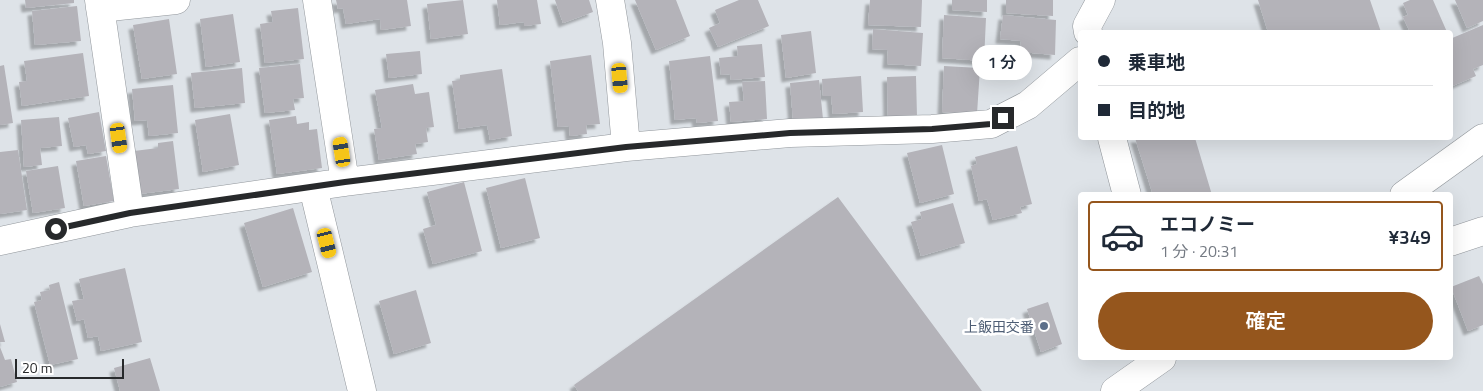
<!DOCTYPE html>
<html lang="ja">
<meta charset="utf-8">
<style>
:root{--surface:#fff;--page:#f2f2f3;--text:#1f2937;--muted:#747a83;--line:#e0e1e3;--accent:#95561d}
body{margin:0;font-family:"Titillium Web","Noto Sans JP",sans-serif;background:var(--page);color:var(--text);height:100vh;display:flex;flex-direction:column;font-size:19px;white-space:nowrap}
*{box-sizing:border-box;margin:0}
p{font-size:16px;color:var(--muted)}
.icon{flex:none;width:28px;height:28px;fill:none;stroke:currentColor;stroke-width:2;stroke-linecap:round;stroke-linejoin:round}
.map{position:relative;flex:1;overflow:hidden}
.sheet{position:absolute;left:1078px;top:192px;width:375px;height:168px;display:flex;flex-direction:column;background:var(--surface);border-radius:5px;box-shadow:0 5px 20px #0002}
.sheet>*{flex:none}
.guide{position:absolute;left:1078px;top:30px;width:375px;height:110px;border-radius:5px;box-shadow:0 5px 20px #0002;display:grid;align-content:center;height:110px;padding:0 20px;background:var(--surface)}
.scale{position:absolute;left:15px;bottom:12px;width:109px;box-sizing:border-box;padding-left:5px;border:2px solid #27292b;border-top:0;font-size:14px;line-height:18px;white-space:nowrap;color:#27292b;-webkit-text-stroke:4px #fff;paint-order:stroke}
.end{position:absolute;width:22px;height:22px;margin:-11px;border:6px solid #27292b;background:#fff;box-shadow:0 0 0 2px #fff}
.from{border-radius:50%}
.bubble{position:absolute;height:35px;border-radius:18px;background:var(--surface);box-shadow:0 5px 20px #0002;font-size:16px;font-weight:600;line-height:35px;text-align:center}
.car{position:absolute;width:15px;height:30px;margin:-15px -8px;border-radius:6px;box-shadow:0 0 4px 1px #0007;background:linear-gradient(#f5c518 24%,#345 0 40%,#f5c518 0 76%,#345 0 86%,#f5c518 0)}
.guide b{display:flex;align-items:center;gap:18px;height:48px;font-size:19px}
.guide b+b{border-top:1px solid var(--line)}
.guide i{width:12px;height:12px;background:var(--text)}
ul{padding:9px 0 0;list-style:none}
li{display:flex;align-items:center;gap:15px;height:70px;margin:0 10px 8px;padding:0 10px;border:2px solid var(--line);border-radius:5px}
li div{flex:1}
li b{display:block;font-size:19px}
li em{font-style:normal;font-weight:600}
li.active{border-color:var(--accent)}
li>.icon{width:45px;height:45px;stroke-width:1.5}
.cta{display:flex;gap:10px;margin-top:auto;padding:10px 20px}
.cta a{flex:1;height:58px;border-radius:30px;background:var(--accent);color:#fff;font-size:20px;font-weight:600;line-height:58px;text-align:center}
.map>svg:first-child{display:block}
.building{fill:#b4b3b9;filter:url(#shadow)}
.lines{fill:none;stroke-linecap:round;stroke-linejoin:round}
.minor-casing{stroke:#91969b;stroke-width:29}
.primary-casing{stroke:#91969b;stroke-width:29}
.minor{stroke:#fff;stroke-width:28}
.primary{stroke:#fff;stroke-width:28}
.route{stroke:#27292b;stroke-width:6}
.service-dot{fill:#5c6f8a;stroke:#fff;stroke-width:2}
.labels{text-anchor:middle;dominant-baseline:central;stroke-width:5;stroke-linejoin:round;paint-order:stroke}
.service-label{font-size:14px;fill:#4e5e75;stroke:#fff;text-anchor:end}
</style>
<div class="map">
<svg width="1483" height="391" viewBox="0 0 1483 391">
<defs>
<filter id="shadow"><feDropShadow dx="-4.5" dy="4.5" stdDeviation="1" flood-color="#0004"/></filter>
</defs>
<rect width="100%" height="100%" fill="#dee3e8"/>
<path class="building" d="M25,0H74V3L26,8Z
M336,0H407L411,26L381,30L380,19L346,24L343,8L338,9Z
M463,0L468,34L431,39L427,4Z
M497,0H537L541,24L524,26V22L500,25Z
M555,0H589L593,12L563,23Z
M635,0H676L690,36L656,50Z
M739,0H758L769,26L718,47L709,28L720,23L715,10Z
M870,0H922L921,27L868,25Z
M952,0H987V12L952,10Z
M1006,0H1053V16L1006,13Z
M1258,0H1370L1381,32H1268Z
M1410,0H1433L1447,32H1410L1403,17L1408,15L1403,3Z
M1455,0H1483V21L1467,28Z
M77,6L81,41L35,45L32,11Z
M298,8L304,59L265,63L260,24L273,22L271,11Z
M233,14L240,62L206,67L200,19Z
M944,15L986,18L984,61L942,58Z
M1003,15L1056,20L1055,55L1020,52L1021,41L1000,39Z
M169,19L177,74L142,79L133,25Z
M1483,25V65L1473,69L1476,76L1450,87V39Z
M873,29L923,33L921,66L887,64L888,50L872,49Z
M811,31L816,73L786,78L781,35Z
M762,44L765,77L731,80L730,74L721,75L719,58L738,56L737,46Z
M420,51L422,74L389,78L386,54Z
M83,53L89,96L22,106L19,82L27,81L24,61Z
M591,55L600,124L586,125L587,134L570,136L569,126L558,127L550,61Z
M710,56L718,121L697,123L696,118L675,120L669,61Z
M300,64L304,98L293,99L295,110L265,113L259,68Z
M4,65L13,123L0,125V66Z
M944,66L980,68L977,114L942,112Z
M242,68L245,103L195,108L191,73Z
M502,69L512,136L490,140L487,125L459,129L452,81L460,80V75Z
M861,76L863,112L833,114L831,96H823L822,79Z
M916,76L917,117L888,118L887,77Z
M819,80L823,119L793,121L790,83Z
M765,81L767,119L731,122L729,102L744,101L742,82Z
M413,84L415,94L429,92L434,127L426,128L428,142L415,144L417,154L379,160L374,129L382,128L375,90Z
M173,85L178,133L149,136L147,120L135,121L132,89Z
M99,112L106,151L88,154L86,145L74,147L68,118Z
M230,114L239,165L203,172L195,120Z
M296,116L297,124L309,122V130L317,129L322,168L277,174L269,120Z
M59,117L62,146L40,148L42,165L24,167L21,120Z
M1135,138H1195L1212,195H1153Z
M173,141L179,189L139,194L134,151L158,148V143Z
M942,145L954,194L920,203L907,153Z
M1017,146L1032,204L1020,207L1022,213L993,220L987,199L979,201L971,166L977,164L975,157Z
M18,150L27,210L0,214V152Z
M106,156L114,201L84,206L76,161Z
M58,166L65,208L33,213L26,171Z
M525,178L540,238L501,248L486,188Z
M464,182L482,251L433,264L423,229L436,225L427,192Z
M838,197L982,391H578L574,385Z
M953,203L965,243L921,256L911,222L922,219L920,212Z
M293,208L312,272L263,287L244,223Z
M125,268L142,342L101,351L98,336L88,338L84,319L77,321L72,301L84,299L79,279Z
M1479,276L1483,284V325L1468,331L1451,287Z
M59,282L78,359L50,365L34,302L42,300L40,292L50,290L49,285Z
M416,290L431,343L394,354L379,301Z
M1048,302L1062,344L1041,352L1027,309Z
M0,324L5,342H0Z
M0,347L5,360L11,359L17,382L0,387Z
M150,358L160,391H120L114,368Z"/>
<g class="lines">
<defs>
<path id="minor" d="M99,0L130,213
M317,0L345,182
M610,0L617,43L626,147
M100,8L176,0
M1088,32L1087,26L1101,0
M1112,138L1127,195
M313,187L362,391
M0,241L130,213L345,182L626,147L790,133L932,129L991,124L1028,105L1080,61
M1450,242L1483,231"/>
<path id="primary" d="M1404,195L1483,138
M1115,391L1162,358"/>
</defs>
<use href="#minor" class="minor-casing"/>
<use href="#primary" class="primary-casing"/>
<use href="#minor" class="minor"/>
<use href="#primary" class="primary"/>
</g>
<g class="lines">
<path class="route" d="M56,229L130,213L345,182L626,147L790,133L932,129L991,124L1003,118"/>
</g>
<circle class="service-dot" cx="1044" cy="326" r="5"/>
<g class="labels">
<g class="service-label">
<text x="1034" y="326">上飯田交番</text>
</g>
</g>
</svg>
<div class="scale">20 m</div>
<i class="end from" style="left:56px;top:229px"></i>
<i class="end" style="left:1003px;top:118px"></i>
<div class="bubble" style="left:972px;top:45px;width:60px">1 分</div>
<i class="car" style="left:620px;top:78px;rotate:175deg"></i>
<i class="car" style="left:119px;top:138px;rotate:172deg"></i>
<i class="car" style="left:342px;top:152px;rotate:351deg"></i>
<i class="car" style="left:327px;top:243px;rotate:166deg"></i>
<div class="guide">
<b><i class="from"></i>乗車地</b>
<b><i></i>目的地</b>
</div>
<section class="sheet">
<ul>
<li class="active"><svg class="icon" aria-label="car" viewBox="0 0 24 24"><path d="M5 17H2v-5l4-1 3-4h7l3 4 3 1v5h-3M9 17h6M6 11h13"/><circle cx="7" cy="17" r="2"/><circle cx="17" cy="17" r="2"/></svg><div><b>エコノミー</b><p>1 分 · 20:31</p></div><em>¥349</em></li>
</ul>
<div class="cta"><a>確定</a></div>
</section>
</div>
